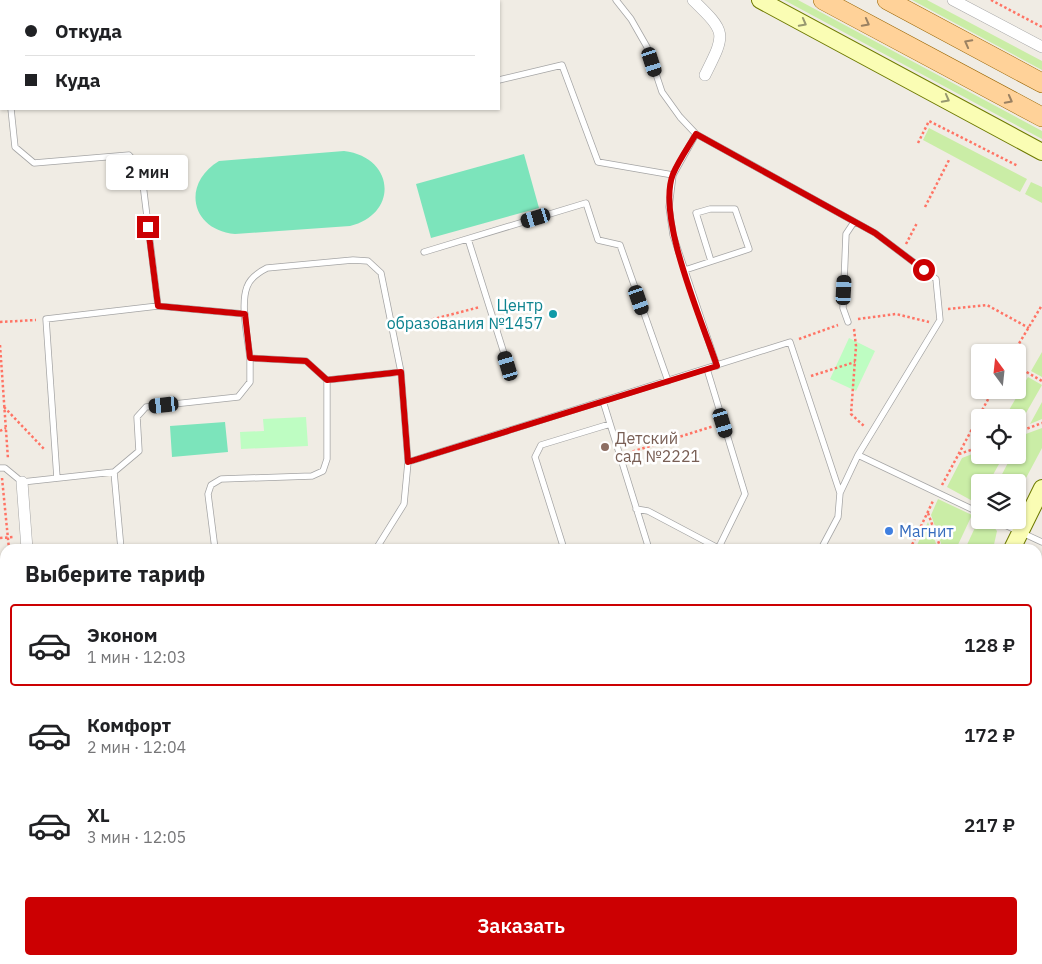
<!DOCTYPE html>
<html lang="ru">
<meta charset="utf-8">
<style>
:root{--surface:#fff;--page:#f6f6f6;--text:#202124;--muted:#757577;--line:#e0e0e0;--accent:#cc0002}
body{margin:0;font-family:"IBM Plex Sans",sans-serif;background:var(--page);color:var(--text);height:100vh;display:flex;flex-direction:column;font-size:19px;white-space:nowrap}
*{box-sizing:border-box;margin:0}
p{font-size:16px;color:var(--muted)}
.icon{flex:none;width:28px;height:28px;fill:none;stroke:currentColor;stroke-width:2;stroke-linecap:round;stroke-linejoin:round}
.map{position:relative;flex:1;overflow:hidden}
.drawer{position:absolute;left:0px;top:544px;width:1042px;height:421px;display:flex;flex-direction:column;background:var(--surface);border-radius:15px 15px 0 0;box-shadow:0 1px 4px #0004}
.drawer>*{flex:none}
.banner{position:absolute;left:0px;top:0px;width:500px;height:110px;box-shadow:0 1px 4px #0004;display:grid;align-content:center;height:110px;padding:0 25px;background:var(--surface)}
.needle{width:32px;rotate:345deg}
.controls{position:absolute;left:971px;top:344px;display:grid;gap:10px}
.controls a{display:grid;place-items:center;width:55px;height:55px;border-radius:5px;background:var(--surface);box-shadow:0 1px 4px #0004;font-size:25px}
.end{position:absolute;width:22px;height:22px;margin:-11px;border:6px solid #cc0002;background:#fff;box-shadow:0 0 0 2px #fff}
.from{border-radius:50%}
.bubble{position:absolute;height:35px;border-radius:5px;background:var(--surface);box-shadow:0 1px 4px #0004;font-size:16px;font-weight:600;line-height:35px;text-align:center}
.car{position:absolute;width:15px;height:30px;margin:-15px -8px;border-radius:6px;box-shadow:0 0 4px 1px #0007;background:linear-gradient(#222 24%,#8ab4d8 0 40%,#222 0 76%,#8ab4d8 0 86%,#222 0)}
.banner b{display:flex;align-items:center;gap:18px;height:48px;font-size:19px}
.banner b+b{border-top:1px solid var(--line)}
.banner i{width:12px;height:12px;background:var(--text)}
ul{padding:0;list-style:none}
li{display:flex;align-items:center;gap:15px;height:82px;margin:0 10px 8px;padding:0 15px;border:2px solid transparent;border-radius:5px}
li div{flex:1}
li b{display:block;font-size:19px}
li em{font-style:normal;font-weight:600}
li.current{border-color:var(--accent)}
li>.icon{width:45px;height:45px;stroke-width:1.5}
h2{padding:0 25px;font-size:22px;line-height:60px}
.primary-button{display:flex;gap:10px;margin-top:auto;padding:10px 25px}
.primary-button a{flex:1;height:58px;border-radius:5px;background:var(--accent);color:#fff;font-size:20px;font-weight:600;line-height:58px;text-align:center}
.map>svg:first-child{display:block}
.grass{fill:#caeda6}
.park{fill:#befdc2}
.pitch{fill:#7ce4bb}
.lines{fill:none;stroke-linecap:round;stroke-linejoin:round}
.lane-casing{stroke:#a5a5a5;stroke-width:7}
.street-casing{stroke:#a5a5a5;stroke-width:12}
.secondary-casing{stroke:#6e7a00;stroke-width:18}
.primary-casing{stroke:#986400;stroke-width:20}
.path{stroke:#ff7465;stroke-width:2.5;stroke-dasharray:2.5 2.5;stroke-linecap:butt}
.lane{stroke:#fff;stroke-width:5.5}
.street{stroke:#fff;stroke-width:11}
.secondary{stroke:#fafdb4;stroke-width:16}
.primary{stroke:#ffd299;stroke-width:19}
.oneway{stroke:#979970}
.oneway2{stroke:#9a8162}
.route{stroke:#cc0002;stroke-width:6}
.culture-dot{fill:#0f9aa8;stroke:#fff;stroke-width:2}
.education-dot{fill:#8d6e63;stroke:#fff;stroke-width:2}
.shop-dot{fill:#3f7fe0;stroke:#fff;stroke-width:2}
.labels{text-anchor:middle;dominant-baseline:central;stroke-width:5;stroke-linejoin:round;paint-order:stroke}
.culture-label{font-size:16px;fill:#0d838f;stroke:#fff;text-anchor:end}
.education-label{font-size:16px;fill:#785e54;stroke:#fff;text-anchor:start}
.shop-label{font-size:16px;fill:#366cbe;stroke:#fff;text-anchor:start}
</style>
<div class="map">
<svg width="1042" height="964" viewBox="0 0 1042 964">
<rect width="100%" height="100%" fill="#f0ece4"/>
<path class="grass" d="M784,0H798L1042,131V139Z
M912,0H927L1042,61V70Z
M929,128L1027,179L1020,192L923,140Z
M1031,182L1042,187V203L1025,194Z
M1042,352V377L1031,371Z
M1028,377L1042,385L1018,427V418L1005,417Z
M1042,402V419L1030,424Z
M1042,428V448L1018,493V482H998L1012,455H1018V446L1023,435Z
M980,451V455H1004L989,482H980L978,504L947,487L962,458Z
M938,499L972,515L956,549H943L931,515Z
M979,519L992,525L997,531L993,549H965Z
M928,522L938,549H915Z
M5,655V700L1,703L0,660Z
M5,770V807H0V778Z
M170,960H203L204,964L188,961L187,964H167Z
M280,960H323V962L280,964Z
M399,960L398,964H350V961Z
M402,960H473L489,964H401Z
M719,960H752L750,964H717Z
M901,960H947L950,964H908Z
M956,960H1007L1013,964H956Z"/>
<path class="park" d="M849,338L875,351L856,391L830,379Z
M306,417L308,446L241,449L240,432L264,431L263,419Z"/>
<path class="pitch" d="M344,151C395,157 399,214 350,226L235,234C191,230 181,184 219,161Z
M524,154L539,208L431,238L416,184Z
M225,422L228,452L172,457L170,426Z"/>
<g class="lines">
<defs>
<path id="lane" d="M1,0V6
M87,0V1
M435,1L436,0
M499,80L562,65L598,162L673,175L696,134L680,117L662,92L647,47L631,19L616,0
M11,109L15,147L34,163L129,155L141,168L158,306
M696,134L875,233L936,279L940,320L858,455
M673,175L669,207L673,235L717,366
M468,239L508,366
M424,252L586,203L598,240L620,245L668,381
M685,270L749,249L735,209H710L696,213L711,261
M848,322L843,308L846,234L854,222
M707,369L745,494L718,549
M327,380L306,361L250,358C248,339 240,305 247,287C250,278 259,272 267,268L353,260L368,261L381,273L401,372L408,462L404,504L376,549
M603,401L649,549
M408,462L790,342L840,493L858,455L980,513
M0,468H5L22,482L114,472L139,451L137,417L146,407L238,397L250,382V358
M114,472L121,549
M57,478L46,319L158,306L245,314
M636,509L648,511L718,548
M994,520L1042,542
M215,549L208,494L211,485L221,479L312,476L323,471L327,459V380L401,372
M564,549L535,457L541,445L610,424
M821,549L838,517L840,493
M1038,607L1042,597
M1038,718L1042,720
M1038,751L1042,753
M1038,817L1042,809
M1038,840L1042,843
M246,960L271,964
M513,960L519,964
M0,963L25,964
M72,964L140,960"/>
<path id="street" d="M693,0C727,33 726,33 705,75
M953,0L1042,47
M22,482L27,549
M0,651L5,648
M0,815H5
M774,960L783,964
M1016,960L1022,964"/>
<path id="secondary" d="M760,0L1042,152
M1012,549L1042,488
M810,964L812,960"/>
<path id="primary" d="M823,0L1042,117
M887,0L1042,83"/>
</defs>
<use href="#lane" class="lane-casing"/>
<use href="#street" class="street-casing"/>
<use href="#secondary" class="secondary-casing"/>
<use href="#primary" class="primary-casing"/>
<path class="path" d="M991,0L1042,27
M0,68H1
M918,143L929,121L1018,166
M925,207L949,160
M906,244L917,223
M948,309L987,305L1029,328
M858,319L896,314L929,322
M0,322L36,320
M403,327L480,307
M854,329L856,346L851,414L865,427
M799,339L838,325
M0,345L8,459
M1014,352L1042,305
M1018,367L1042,381
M811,376L855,362
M4,407L45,450
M0,431L6,428
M1018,432L1042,423
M628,453L714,426
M959,454L980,447
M2,478L9,549
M942,485L993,390
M928,513L941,549
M0,538L14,537
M910,549L933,501
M0,716L5,709
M0,748L5,755
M0,769L5,761
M0,886L5,895
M891,960L897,964
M952,960L953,964
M708,964L710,960"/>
<use href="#lane" class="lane"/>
<use href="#street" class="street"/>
<use href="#secondary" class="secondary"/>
<use href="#primary" class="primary"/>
</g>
<defs><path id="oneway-chevron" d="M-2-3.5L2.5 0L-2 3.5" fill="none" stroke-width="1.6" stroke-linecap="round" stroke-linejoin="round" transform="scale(1.25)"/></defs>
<g class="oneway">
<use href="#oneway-chevron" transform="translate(803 23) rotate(28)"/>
<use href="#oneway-chevron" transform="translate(946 99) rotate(28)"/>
</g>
<g class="oneway2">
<use href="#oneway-chevron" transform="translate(866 23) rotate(28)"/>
<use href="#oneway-chevron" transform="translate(968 43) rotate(-152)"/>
<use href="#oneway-chevron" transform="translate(1009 100) rotate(28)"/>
</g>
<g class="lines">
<path class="route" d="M148,227L158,306L245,314L250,358L306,361L327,380L401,372L408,462L717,366C702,321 656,217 673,174C679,160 689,146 696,134L875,233L924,270"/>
</g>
<circle class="culture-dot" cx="553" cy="314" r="5"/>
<circle class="education-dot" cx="605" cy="447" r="5"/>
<circle class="shop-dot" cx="889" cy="531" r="5"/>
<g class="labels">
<g class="culture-label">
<text x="543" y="305">Центр<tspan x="543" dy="18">образования №1457</tspan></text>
</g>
<g class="education-label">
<text x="615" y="438">Детский<tspan x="615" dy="18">сад №2221</tspan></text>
</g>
<g class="shop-label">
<text x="899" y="531">Магнит</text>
</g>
</g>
</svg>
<div class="controls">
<a><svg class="needle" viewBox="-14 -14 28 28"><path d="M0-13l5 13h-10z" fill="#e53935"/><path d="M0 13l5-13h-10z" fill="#757577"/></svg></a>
<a><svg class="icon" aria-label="locate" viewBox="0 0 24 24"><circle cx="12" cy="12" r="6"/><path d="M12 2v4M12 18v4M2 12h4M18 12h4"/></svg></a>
<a><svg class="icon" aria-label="layers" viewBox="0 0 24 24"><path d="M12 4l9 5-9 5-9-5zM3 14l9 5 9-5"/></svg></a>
</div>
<i class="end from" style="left:924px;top:270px"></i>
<i class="end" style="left:148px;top:227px"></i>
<div class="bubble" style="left:106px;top:155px;width:82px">2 мин</div>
<i class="car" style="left:652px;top:62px;rotate:162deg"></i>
<i class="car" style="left:536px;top:218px;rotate:253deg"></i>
<i class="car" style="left:844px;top:290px;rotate:3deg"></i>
<i class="car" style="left:639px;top:300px;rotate:161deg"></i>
<i class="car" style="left:508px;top:366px;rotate:343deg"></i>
<i class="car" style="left:164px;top:405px;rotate:264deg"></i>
<i class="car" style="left:723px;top:423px;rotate:163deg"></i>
<div class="banner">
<b><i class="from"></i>Откуда</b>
<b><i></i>Куда</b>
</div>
<section class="drawer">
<h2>Выберите тариф</h2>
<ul>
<li class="current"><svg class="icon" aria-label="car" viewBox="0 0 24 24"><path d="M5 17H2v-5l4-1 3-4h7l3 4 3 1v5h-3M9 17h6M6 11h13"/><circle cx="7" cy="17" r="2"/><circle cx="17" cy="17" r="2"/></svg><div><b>Эконом</b><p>1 мин · 12:03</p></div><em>128 ₽</em></li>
<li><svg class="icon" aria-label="car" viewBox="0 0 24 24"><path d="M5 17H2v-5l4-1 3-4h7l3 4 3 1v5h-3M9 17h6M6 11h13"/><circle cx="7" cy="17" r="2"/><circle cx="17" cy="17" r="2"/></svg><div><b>Комфорт</b><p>2 мин · 12:04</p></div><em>172 ₽</em></li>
<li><svg class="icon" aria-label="car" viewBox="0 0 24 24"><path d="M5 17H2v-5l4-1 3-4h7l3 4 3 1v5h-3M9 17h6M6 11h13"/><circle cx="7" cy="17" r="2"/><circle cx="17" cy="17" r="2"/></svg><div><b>XL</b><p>3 мин · 12:05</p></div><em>217 ₽</em></li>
</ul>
<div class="primary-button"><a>Заказать</a></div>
</section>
</div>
